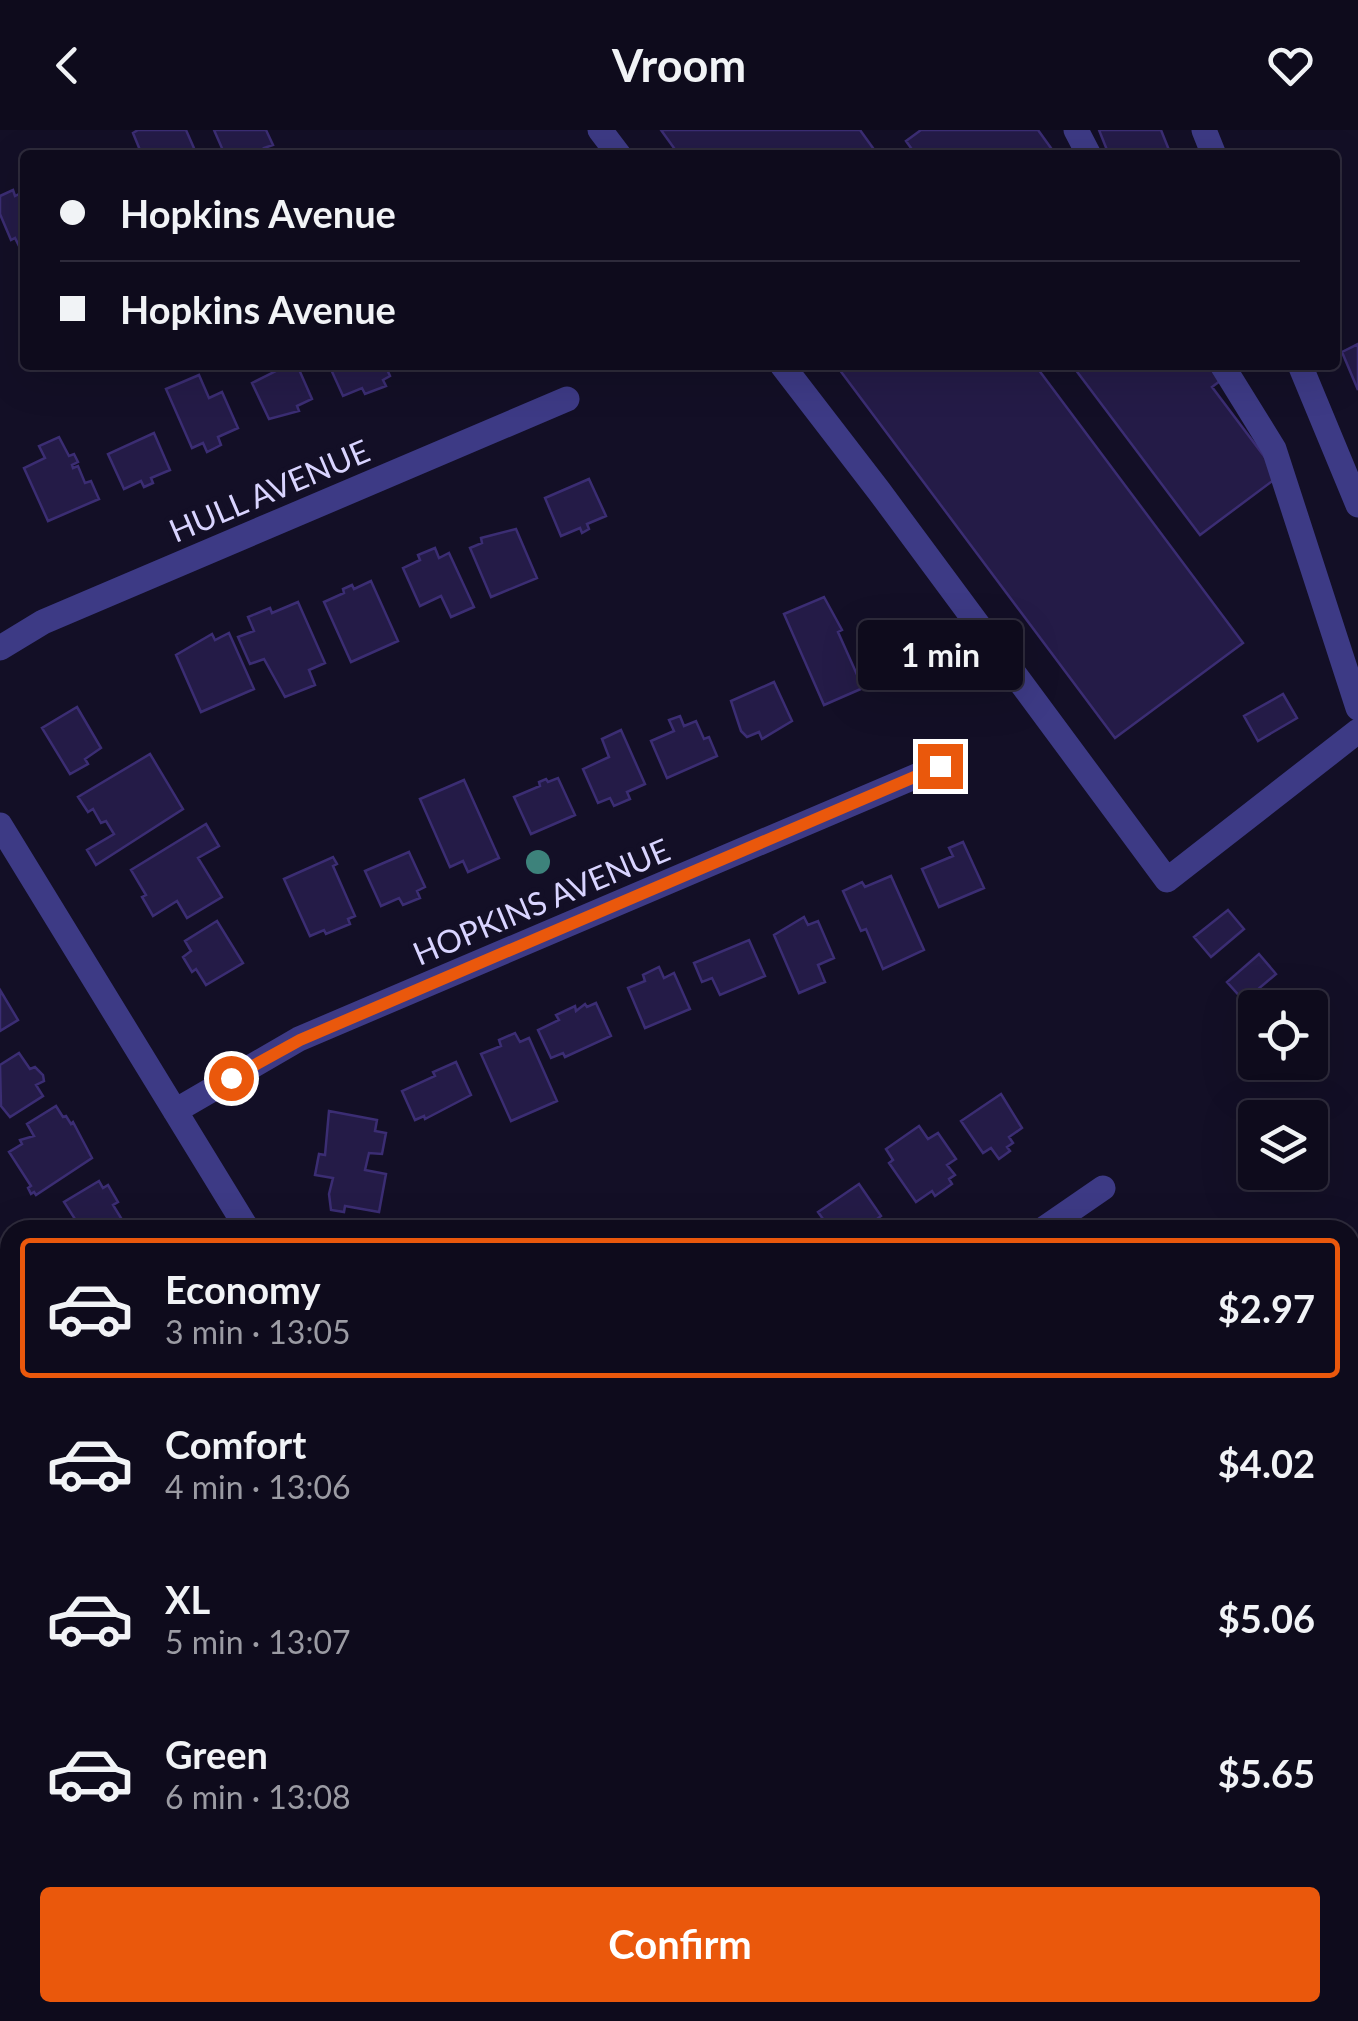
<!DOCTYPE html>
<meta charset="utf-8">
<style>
:root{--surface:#0e0b1c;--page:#1c1929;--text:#f1f3f6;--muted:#9b9ba3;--line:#2e2b3b;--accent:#ea580c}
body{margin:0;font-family:Lato,sans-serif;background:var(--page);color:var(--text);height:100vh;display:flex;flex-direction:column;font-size:38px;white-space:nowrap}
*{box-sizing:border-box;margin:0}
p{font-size:32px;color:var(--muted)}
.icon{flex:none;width:55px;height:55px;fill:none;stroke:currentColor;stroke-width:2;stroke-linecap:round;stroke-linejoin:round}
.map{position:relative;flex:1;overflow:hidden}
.details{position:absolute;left:0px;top:1090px;width:1360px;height:802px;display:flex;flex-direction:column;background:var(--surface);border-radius:30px 30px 0 0;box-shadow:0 10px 40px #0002,0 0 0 2px var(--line)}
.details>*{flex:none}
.top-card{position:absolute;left:20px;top:20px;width:1320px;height:220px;border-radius:10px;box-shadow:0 10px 40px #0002,0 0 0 2px var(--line);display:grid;align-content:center;height:220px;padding:0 40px;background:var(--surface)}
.fabs{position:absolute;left:1238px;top:860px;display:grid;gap:20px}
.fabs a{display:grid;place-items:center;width:90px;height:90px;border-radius:10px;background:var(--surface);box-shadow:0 10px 40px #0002,0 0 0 2px var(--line);font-size:50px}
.end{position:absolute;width:45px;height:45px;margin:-22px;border:12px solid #ea580c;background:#fff;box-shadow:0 0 0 5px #fff}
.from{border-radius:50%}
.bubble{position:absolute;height:70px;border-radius:10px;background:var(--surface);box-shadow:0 10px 40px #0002,0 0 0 2px var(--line);font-size:32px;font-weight:700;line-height:70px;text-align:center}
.top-card b{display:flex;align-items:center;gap:35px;height:95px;font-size:38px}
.top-card b+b{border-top:2px solid var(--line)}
.top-card i{width:25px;height:25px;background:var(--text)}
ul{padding:18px 0 0;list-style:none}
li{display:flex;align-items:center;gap:30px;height:140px;margin:0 20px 15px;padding:0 20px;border:5px solid transparent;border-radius:10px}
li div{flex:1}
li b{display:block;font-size:38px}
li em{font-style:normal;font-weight:700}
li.current{border-color:var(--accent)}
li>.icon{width:90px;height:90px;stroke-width:1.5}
.cta{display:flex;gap:20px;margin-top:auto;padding:20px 40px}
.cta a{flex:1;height:115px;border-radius:10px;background:var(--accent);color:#fff;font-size:40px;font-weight:700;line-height:115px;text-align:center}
header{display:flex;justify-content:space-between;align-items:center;height:130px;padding:0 40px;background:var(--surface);font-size:45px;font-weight:700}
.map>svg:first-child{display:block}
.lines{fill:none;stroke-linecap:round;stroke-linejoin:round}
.stream{stroke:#0c2248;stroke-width:10}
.building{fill:#241b47;stroke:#3b2d73;stroke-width:2.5}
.minor{stroke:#3d3a85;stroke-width:25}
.tree{fill:#3d827b}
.route{stroke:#ea580c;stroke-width:12}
.labels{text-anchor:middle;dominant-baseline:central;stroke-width:10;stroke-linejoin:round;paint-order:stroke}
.street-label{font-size:32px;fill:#d9d4ff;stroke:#130f26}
</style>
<header><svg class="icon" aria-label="back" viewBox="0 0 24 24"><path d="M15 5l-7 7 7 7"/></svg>Vroom<svg class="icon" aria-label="heart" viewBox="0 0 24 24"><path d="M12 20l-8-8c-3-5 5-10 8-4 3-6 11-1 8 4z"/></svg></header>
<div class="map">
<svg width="1358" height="1891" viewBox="0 0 1358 1891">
<rect width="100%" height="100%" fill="#130f26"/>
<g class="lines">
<path class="stream" d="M0,1239L10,1255
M410,1882L415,1891"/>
</g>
<path class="building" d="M138,0H186L197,25H142L133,3Z
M214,0H266L273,15L264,18L267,25H225Z
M661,0H860L878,25H679Z
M921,0H1038L1056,25H916L906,11Z
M1099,0H1161L1171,25H1109Z
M13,60L15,66L25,61V119L21,120L15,108L11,110L0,84V66Z
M1358,214V260L1342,222Z
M288,235H297L312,269L297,276L299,281L269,289L252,253Z
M329,235H385L390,246L383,250L386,256L365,264L362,258L343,266Z
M836,235H1035L1243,513L1115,608Z
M1072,235H1214L1224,248L1212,257L1279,346L1200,405Z
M199,245L209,268L222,262L238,298L218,307L221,315L207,322L203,313L192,318L166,259Z
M154,303L170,340L151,348L153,353L144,357L141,351L124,359L108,324Z
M59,307L69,326L74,324L78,332L72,335L73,338L78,336L85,353L91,351L99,369L48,391L24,338L45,328L39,316Z
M589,349L606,386L587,394L589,399L582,403L580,398L561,406L545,368Z
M516,399L537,448L491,467L470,418L482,413L481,408Z
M435,418L439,428L449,423L474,477L451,487L441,466L420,476L403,438L420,430L418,425Z
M371,451L398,511L351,532L324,472L344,463L343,459L352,455L354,459Z
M824,467L842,500L838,502L863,558L824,575L784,484Z
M298,472L325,533L309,540L315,555L285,567L264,529L250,534L238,507L254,501L248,487L270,478L272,483Z
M229,503L254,559L201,582L176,525L212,504L215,510Z
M774,552L792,591L762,609L759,602L747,607L741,601L731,571Z
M1283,564L1297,588L1258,611L1244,586Z
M77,577L101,618L85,629L88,634L70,644L42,598Z
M680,586L684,596L696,591L704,609L709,607L717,626L667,648L651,611L674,601L669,590Z
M621,600L645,654L627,662L630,669L614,676L610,668L598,673L583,639L609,627L602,609Z
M150,624L183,679L96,735L87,720L114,704L106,691L101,693L93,679L88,682L78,667Z
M558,648L575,685L531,704L514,667L540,656L539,652L546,649L548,652Z
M464,650L499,728L468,742L463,731L450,737L420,669Z
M206,694L219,716L198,728L222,767L187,788L177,771L153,786L142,767L146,765L131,740Z
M963,712L984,758L939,777L922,739L953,726L949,718Z
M409,722L425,757L417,761L420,768L403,775L399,768L381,776L365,741Z
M333,727L337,734L333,736L355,786L348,789L350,794L326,804L324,800L310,806L284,749Z
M891,746L924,820L883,839L866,799L861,801L843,761L862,752L865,757Z
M1228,780L1244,799L1211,827L1194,807Z
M804,787L808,795L818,791L834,828L818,835L825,852L799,863L774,805Z
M217,791L243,833L206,855L196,839L192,842L183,827L191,821L185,811Z
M749,810L765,846L720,865L712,848L702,852L694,833Z
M1259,824L1276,844L1244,871L1227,852Z
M659,837L664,848L674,843L690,879L645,898L628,858L645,851L643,845Z
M0,860L18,890L0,901Z
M596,873L611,906L565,927L563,923L551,928L538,900L559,890L556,885L575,876L576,881L585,874L587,877Z
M515,903L520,912L529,908L557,971L511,991L481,924L501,916L499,910Z
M19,923L30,939L35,937L43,945L44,951L36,955L43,966L10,987L1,976L0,935Z
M456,932L471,965L425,989L424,986L415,990L402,961L435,946L433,942Z
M1001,964L1022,998L1009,1007L1013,1013L1007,1017L1010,1021L999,1029L991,1018L983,1023L961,991Z
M56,976L63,987L66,986L71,994L73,992L92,1028L36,1065L34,1062L31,1064L28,1058L31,1056L9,1022L22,1014L20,1010L34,1006L27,994Z
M329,981L377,990L375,1001L386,1003L382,1024L369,1023L365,1040L386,1044L379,1082L345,1076L344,1082L331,1080L329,1064L333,1048L315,1045L319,1024L325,1025Z
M919,996L928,1009L938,1003L956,1029L947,1035L955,1045L949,1049L952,1054L935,1066L932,1061L916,1072L889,1033L893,1030L886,1019Z
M99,1051L103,1058L108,1055L118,1072L113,1075L124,1093L114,1100H82L64,1072Z
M859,1054L881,1086L865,1098L866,1100H831L818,1082Z
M1355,1516L1358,1520V1576L1355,1578L1350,1573V1519Z
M10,1522V1601L0,1585V1529Z
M111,1882H177L172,1891H102Z
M1213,1882H1265L1269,1891L1273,1888L1276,1891H1220Z"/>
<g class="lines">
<path class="minor" d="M600,0L619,25
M1076,0L1089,25
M1204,0L1214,25
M782,235L879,361L1167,750L1358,601
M1222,235L1274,319L1358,578
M1300,235L1358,375
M0,518L43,492L567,269
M0,695L248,1100
M175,981L299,909L940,636
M1042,1100L1103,1058
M0,1694L10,1710
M1350,1694L1358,1686
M1350,1807L1358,1819
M0,1867L10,1860"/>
</g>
<circle class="tree" cx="538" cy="732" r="12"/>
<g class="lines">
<path class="route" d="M231,948L300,910L940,636"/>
</g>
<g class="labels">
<g class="street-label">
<text transform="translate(269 360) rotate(-23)">HULL AVENUE</text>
<text transform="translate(541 771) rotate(-23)">HOPKINS AVENUE</text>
</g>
</g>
</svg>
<div class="fabs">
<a><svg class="icon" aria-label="locate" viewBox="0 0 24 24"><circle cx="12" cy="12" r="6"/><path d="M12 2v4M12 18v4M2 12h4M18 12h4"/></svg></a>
<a><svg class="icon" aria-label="layers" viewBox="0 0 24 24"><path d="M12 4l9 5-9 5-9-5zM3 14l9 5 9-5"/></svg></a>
</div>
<i class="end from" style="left:231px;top:948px"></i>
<i class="end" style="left:940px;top:636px"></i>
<div class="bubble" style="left:858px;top:490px;width:165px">1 min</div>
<div class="top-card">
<b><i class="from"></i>Hopkins Avenue</b>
<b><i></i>Hopkins Avenue</b>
</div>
<section class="details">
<ul>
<li class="current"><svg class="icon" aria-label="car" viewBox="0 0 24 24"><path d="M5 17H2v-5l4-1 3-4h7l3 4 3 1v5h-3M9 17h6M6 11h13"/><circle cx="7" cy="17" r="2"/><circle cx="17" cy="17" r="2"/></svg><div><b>Economy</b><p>3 min · 13:05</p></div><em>$2.97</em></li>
<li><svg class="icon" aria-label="car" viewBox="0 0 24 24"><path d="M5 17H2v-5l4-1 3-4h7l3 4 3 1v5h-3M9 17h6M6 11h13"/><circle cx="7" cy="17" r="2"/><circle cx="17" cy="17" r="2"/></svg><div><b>Comfort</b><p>4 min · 13:06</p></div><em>$4.02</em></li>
<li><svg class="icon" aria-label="car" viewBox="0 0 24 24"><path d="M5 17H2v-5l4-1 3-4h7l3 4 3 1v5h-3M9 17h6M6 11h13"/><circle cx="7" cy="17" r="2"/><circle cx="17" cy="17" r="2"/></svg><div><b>XL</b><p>5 min · 13:07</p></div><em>$5.06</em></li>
<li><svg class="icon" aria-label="car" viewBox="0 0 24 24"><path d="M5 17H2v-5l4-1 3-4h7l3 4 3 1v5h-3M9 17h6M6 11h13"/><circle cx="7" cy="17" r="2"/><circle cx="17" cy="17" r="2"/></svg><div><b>Green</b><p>6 min · 13:08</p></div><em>$5.65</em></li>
</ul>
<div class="cta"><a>Confirm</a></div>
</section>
</div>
